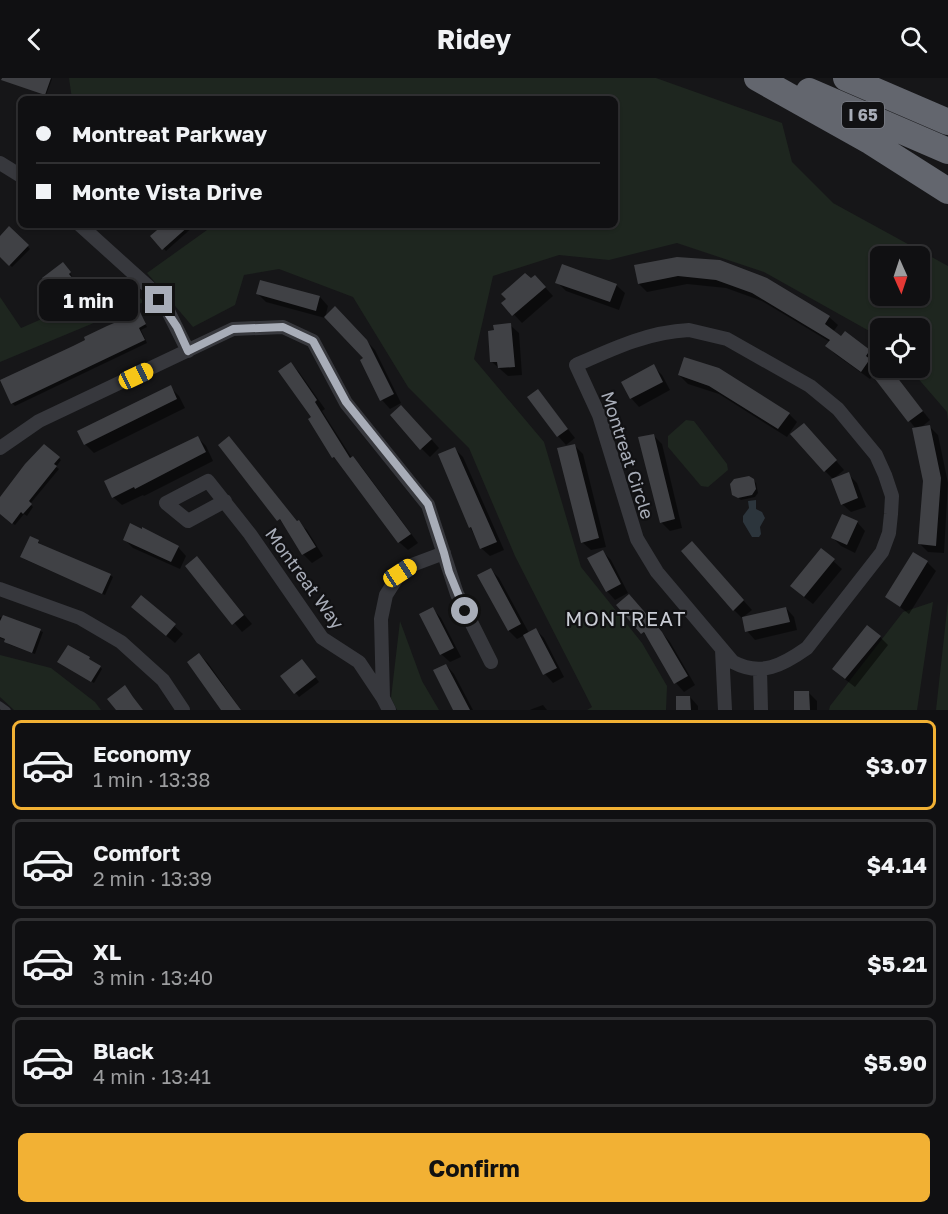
<!DOCTYPE html>
<meta charset="utf-8">
<style>
:root{--surface:#101012;--page:#19191b;--text:#f1f3f6;--muted:#9c9d9f;--line:#303032;--accent:#f2b134}
body{margin:0;font-family:"Golos Text",sans-serif;background:var(--page);color:var(--text);height:100vh;display:flex;flex-direction:column;font-size:22px;white-space:nowrap}
*{box-sizing:border-box;margin:0}
p{font-size:20px;color:var(--muted)}
.icon{flex:none;width:33px;height:33px;fill:none;stroke:currentColor;stroke-width:2;stroke-linecap:round;stroke-linejoin:round}
.map{position:relative;height:632px;overflow:hidden}
.side{display:flex;flex-direction:column;background:var(--surface);flex:1}
.side>*{flex:none}
.hud{position:absolute;left:18px;top:18px;width:600px;height:132px;border-radius:9px;box-shadow:0 2px 4px #0004,0 0 0 2px var(--line);display:grid;align-content:center;height:132px;padding:0 18px;background:var(--surface)}
.needle{width:39px;rotate:177deg}
.tools{position:absolute;left:870px;top:168px;display:grid;gap:12px}
.tools a{display:grid;place-items:center;width:60px;height:60px;border-radius:9px;background:var(--surface);box-shadow:0 2px 4px #0004,0 0 0 2px var(--line);font-size:30px}
.end{position:absolute;width:27px;height:27px;margin:-14px;border:8px solid #a8adb8;background:#111;box-shadow:0 0 0 3px #111}
.from{border-radius:50%}
.bubble{position:absolute;height:42px;border-radius:9px;background:var(--surface);box-shadow:0 2px 4px #0004,0 0 0 2px var(--line);font-size:20px;font-weight:700;line-height:42px;text-align:center}
.car{position:absolute;width:18px;height:36px;margin:-18px -9px;border-radius:8px;box-shadow:0 0 4px 2px #0007;background:linear-gradient(#f5c518 24%,#345 0 40%,#f5c518 0 76%,#345 0 86%,#f5c518 0)}
.hud b{display:flex;align-items:center;gap:21px;height:57px;font-size:22px}
.hud b+b{border-top:2px solid var(--line)}
.hud i{width:15px;height:15px;background:var(--text)}
ul{padding:10px 0 0;list-style:none}
li{display:flex;align-items:center;gap:18px;height:90px;margin:0 12px 9px;padding:0 6px;border:3px solid var(--line);border-radius:9px}
li div{flex:1}
li b{display:block;font-size:22px}
li em{font-style:normal;font-weight:700}
li.current{border-color:var(--accent)}
li>.icon{width:54px;height:54px;stroke-width:1.5}
.primary-button{display:flex;gap:12px;margin-top:auto;padding:12px 18px}
.primary-button a{flex:1;height:69px;border-radius:9px;background:var(--accent);color:#111;font-size:24px;font-weight:700;line-height:69px;text-align:center}
header{display:flex;justify-content:space-between;align-items:center;height:78px;padding:0 18px;background:var(--surface);font-size:27px;font-weight:700}
.map>svg:first-child{display:block}
.green{fill:#1e261f;fill-rule:evenodd}
.water{fill:#2c353c}
.shadow{fill:#0007}
.building{fill:#404145}
.lines{fill:none;stroke-linecap:round;stroke-linejoin:round}
.lane{stroke:#37383d;stroke-width:7}
.street{stroke:#37383d;stroke-width:14}
.highway{stroke:#63666e;stroke-width:26}
.route{stroke:#a8adb8;stroke-width:8}
.labels{text-anchor:middle;dominant-baseline:central;stroke-width:4.5;stroke-linejoin:round;paint-order:stroke}
.shield{fill:#111113;stroke:#7b7e86;stroke-width:1.5}
.shield-label{font-size:16px;font-weight:bold;fill:#a8adb8}
.street-label{font-size:18px;fill:#a8adb8;stroke:#111113}
.neighbourhood-label{font-size:20px;letter-spacing:1.5px;fill:#c9ccd4;stroke:#111113}
</style>
<header><svg class="icon" aria-label="back" viewBox="0 0 24 24"><path d="M15 5l-7 7 7 7"/></svg>Ridey<svg class="icon" aria-label="search" viewBox="0 0 24 24"><circle cx="10" cy="10" r="6"/><path d="M15 15l6 6"/></svg></header>
<div class="map">
<svg width="948" height="632" viewBox="0 0 948 632">
<rect width="100%" height="100%" fill="#161618"/>
<path class="green" d="M69,0H656L782,45L792,84L833,125L948,188V344L947,334L909,290H920V250H880V259L764,194L677,165L609,182L559,177L493,198L474,281L544,364L581,489L642,565L667,608L666,632H587L592,629L515,478L469,370L408,309L353,219L279,191L244,197L235,227L193,249L147,195L214,147H615V21H72ZM880,178H920V218H880Z
M125,205L144,224L0,284V219L21,250Z
M686,342L694,343L727,386L728,392L708,409L701,408L668,369V358Z
M948,523V632H936Z
M933,524L917,632H829L830,628L903,534Z
M400,543L422,603L439,632H397L391,620Z
M0,577L51,590L95,624L101,632H14L0,619Z"/>
<path class="water" d="M756,422V431L762,434L765,440L760,449L761,456L759,459H752L743,444V438L749,430L748,423Z"/>
<path class="shadow" d="M0,0H51L52,1L46,17Z
M165,147H193L194,148L166,173L152,158Z
M9,150L30,171L12,189L0,177V160Z
M677,180L829,239L838,247L833,254L869,273L878,281L874,287L878,291L870,301L835,276L827,268L830,264L762,223L726,210L687,206L647,214L639,206Z
M65,188L72,198L70,199L74,204L70,207L79,219L67,229L44,200Z
M557,204L616,207L625,215L619,232L566,213Z
M543,207L553,218L522,245L503,225Z
M258,216L320,219L328,228L325,240L266,224Z
M335,230L375,272L401,325L390,331L382,322L362,283L366,281Z
M140,236L147,249L141,252L147,265L15,328L12,325Z
M510,247L519,255L522,297L508,298L492,284Z
M291,286L299,294L325,331L322,333L352,380L361,388L418,465L408,472L399,464L342,387L333,379L313,340Z
M653,288L662,297L670,312L639,329L631,320Z
M890,292L930,342L919,351L929,348L938,357L948,405L944,475L928,474L920,466L925,403L916,351L877,302Z
M679,297L789,336L797,344L787,359L719,316L688,306Z
M170,309L179,318L185,330L94,375L85,366Z
M538,313L575,360L566,367L558,358Z
M410,337L439,370L430,379L421,370Z
M812,355L844,392L833,401L825,393Z
M653,357L662,366L682,450L670,453L661,444Z
M198,360L206,368L213,383L144,418L143,417L122,427L113,419Z
M229,360L298,444L307,452L323,478L312,485L303,476L288,452L220,367Z
M574,367L583,376L606,469L591,472L582,464Z
M44,368L61,382L56,389L59,391L30,426L33,429L27,438L24,436L15,447L0,435V420Z
M454,370L463,379L504,472L490,478L481,470L470,449Z
M848,396L857,405L866,429L851,434L842,426Z
M753,402L756,405L758,415L755,419L741,422L734,416Z
M857,444L865,453L855,475L841,468L833,460Z
M30,460L39,464L40,468L110,497L113,499L105,517L24,481L21,479Z
M124,461L178,469L186,478L180,491L133,470Z
M821,472L842,491L813,526L800,516Z
M603,474L611,482L628,515L615,522L607,513Z
M700,474L752,532L742,540L734,532Z
M914,476L927,484L936,493L909,536L887,519Z
M197,480L252,546L242,554L187,489Z
M491,492L499,500L529,555L536,552L544,560L564,599L553,605L545,596L525,557L517,561L509,553L479,498Z
M142,519L183,556L175,565L141,537Z
M637,526L670,564L695,607L684,614L676,605L651,563L618,527Z
M786,530L794,539L797,552L755,562L747,553Z
M433,531L441,540L461,579L450,584L441,576Z
M0,539L43,554L35,576L8,566L6,562L0,560Z
M880,559L888,567L855,609L842,599Z
M199,576L208,585L241,632H223L189,584Z
M62,586L100,589L102,591L94,605Z
M306,587L319,604L299,619L282,598Z
M446,587L454,596L473,632H455L435,593Z
M795,614H808L817,623V632H796Z
M677,619H690L698,628V632H677Z
M543,627L547,632H530L532,631Z"/>
<path class="building" d="M2,0H51L45,17L1,2Z
M163,147H190L162,172L150,158Z
M9,148L29,167L9,188L0,179V158Z
M677,179L720,182L767,200L830,238L825,246L841,258L845,253L870,272L866,278L870,281L861,294L825,268L830,262L752,215L716,202L678,198L638,206L634,187Z
M63,184L71,194L69,196L73,201L69,204L78,216L63,227L42,200Z
M562,186L617,206L610,224L555,205Z
M525,195L531,200L535,197L546,209L512,238L501,225L506,221L501,216Z
M260,202L320,218L316,233L256,216Z
M335,228L367,262L394,316L380,323L360,282L363,280L324,239Z
M140,234L146,246L139,250L145,262L11,326L0,302L73,268L85,262L84,259L107,248Z
M511,245L515,289L498,290L497,284H490L488,253L494,252L493,247Z
M684,279L719,290L790,335L778,351L709,308L678,297Z
M291,284L317,322L315,324L350,380L353,378L411,456L398,465L334,379L332,380L308,341L311,339L278,293Z
M654,286L663,304L630,321L621,304Z
M890,290L923,333L908,344L875,301Z
M171,307L177,321L84,367L77,353Z
M538,311L568,351L557,359L527,319Z
M401,327L432,361L420,372L390,337Z
M804,345L837,382L824,394L790,356Z
M930,347L941,400L936,468L918,466L923,403L912,350Z
M654,356L675,441L660,445L638,359Z
M198,358L206,374L135,411L134,409L112,420L104,403Z
M229,358L297,443L299,442L316,469L302,477L280,441L277,443L218,367Z
M44,366L60,379L54,386L57,388L29,423L32,426L23,436L21,434L12,446L0,436V419L25,386Z
M575,366L599,460L581,465L557,370Z
M455,369L497,464L480,471L471,449L469,450L438,376Z
M849,394L858,420L841,427L831,401Z
M749,398L754,401L756,411L752,417L738,420L732,417L730,406L734,401Z
M842,436L858,443L847,467L831,460Z
M130,445L142,451V449L179,468L171,484L123,462Z
M30,458L39,462L38,465L111,496L102,516L20,479Z
M692,463L744,522L733,533L681,473Z
M821,470L835,481L804,519L790,508Z
M603,472L621,506L606,514L587,480Z
M913,474L928,483L900,529L885,519Z
M197,478L244,537L232,547L185,488Z
M491,490L521,546L508,553L477,497Z
M629,516L662,554L688,598L674,606L644,554L641,556L616,527Z
M141,517L176,546L166,558L131,529Z
M433,529L454,570L440,577L419,536Z
M786,529L790,544L745,554L742,539Z
M3,537L41,551L32,575L4,564L5,561L0,559V543Z
M867,547L881,558L845,601L832,591Z
M536,550L557,590L543,597L523,557Z
M68,567L90,579L89,581L101,588L91,604L57,584Z
M199,575L241,632H221L187,584Z
M302,581L316,599L294,616L280,598Z
M446,586L470,632H453L433,592Z
M125,607L133,619L143,632H116L107,621Z
M794,613H809L810,632H794Z
M676,618H690L691,632H676Z"/>
<g class="lines">
<path class="lane" d="M0,627L7,632"/>
<path class="street" d="M0,85L21,98
M80,147L152,212L167,231L188,273
M689,252L727,261L810,308L838,331L876,377L885,397L892,418L891,436L889,455L882,474L807,570C783,587 761,599 733,584L657,494L637,461L599,337L576,287C614,270 648,254 689,252Z
M0,370L39,343L233,251L283,249L313,263L346,325L428,427L457,516L491,584
M225,423L188,443L166,425L208,403L250,456L322,560L359,584L383,620
M0,511L80,540L121,564L163,602L183,632
M722,572L725,632
M760,591L761,632
M389,632L383,620L381,541L386,517L400,495L412,487L444,475"/>
<path class="highway" d="M757,0L871,64L948,113
M846,0L948,44
M809,13L948,73"/>
</g>
<g class="lines">
<path class="route" d="M159,222L177,249L188,273L233,251L283,249L313,263L346,324L428,426L444,475L449,494L465,533"/>
</g>
<g class="labels">
<rect class="shield" x="842" y="24" width="42" height="26" rx="4.5"/>
<g class="shield-label">
<text x="863" y="37">I 65</text>
</g>
<g class="street-label">
<text transform="translate(628 377) rotate(72)">Montreat Circle</text>
<text transform="translate(305 500) rotate(54)">Montreat Way</text>
</g>
<g class="neighbourhood-label">
<text x="626" y="540">MONTREAT</text>
</g>
</g>
</svg>
<div class="tools">
<a><svg class="needle" viewBox="-14 -14 28 28"><path d="M0-13l5 13h-10z" fill="#e53935"/><path d="M0 13l5-13h-10z" fill="#9c9d9f"/></svg></a>
<a><svg class="icon" aria-label="locate" viewBox="0 0 24 24"><circle cx="12" cy="12" r="6"/><path d="M12 2v4M12 18v4M2 12h4M18 12h4"/></svg></a>
</div>
<i class="end from" style="left:465px;top:533px"></i>
<i class="end" style="left:159px;top:222px"></i>
<div class="bubble" style="left:39px;top:201px;width:99px">1 min</div>
<i class="car" style="left:136px;top:298px;rotate:65deg"></i>
<i class="car" style="left:400px;top:495px;rotate:57deg"></i>
<div class="hud">
<b><i class="from"></i>Montreat Parkway</b>
<b><i></i>Monte Vista Drive</b>
</div>
</div>
<section class="side">
<ul>
<li class="current"><svg class="icon" aria-label="car" viewBox="0 0 24 24"><path d="M5 17H2v-5l4-1 3-4h7l3 4 3 1v5h-3M9 17h6M6 11h13"/><circle cx="7" cy="17" r="2"/><circle cx="17" cy="17" r="2"/></svg><div><b>Economy</b><p>1 min · 13:38</p></div><em>$3.07</em></li>
<li><svg class="icon" aria-label="car" viewBox="0 0 24 24"><path d="M5 17H2v-5l4-1 3-4h7l3 4 3 1v5h-3M9 17h6M6 11h13"/><circle cx="7" cy="17" r="2"/><circle cx="17" cy="17" r="2"/></svg><div><b>Comfort</b><p>2 min · 13:39</p></div><em>$4.14</em></li>
<li><svg class="icon" aria-label="car" viewBox="0 0 24 24"><path d="M5 17H2v-5l4-1 3-4h7l3 4 3 1v5h-3M9 17h6M6 11h13"/><circle cx="7" cy="17" r="2"/><circle cx="17" cy="17" r="2"/></svg><div><b>XL</b><p>3 min · 13:40</p></div><em>$5.21</em></li>
<li><svg class="icon" aria-label="car" viewBox="0 0 24 24"><path d="M5 17H2v-5l4-1 3-4h7l3 4 3 1v5h-3M9 17h6M6 11h13"/><circle cx="7" cy="17" r="2"/><circle cx="17" cy="17" r="2"/></svg><div><b>Black</b><p>4 min · 13:41</p></div><em>$5.90</em></li>
</ul>
<div class="primary-button"><a>Confirm</a></div>
</section>
